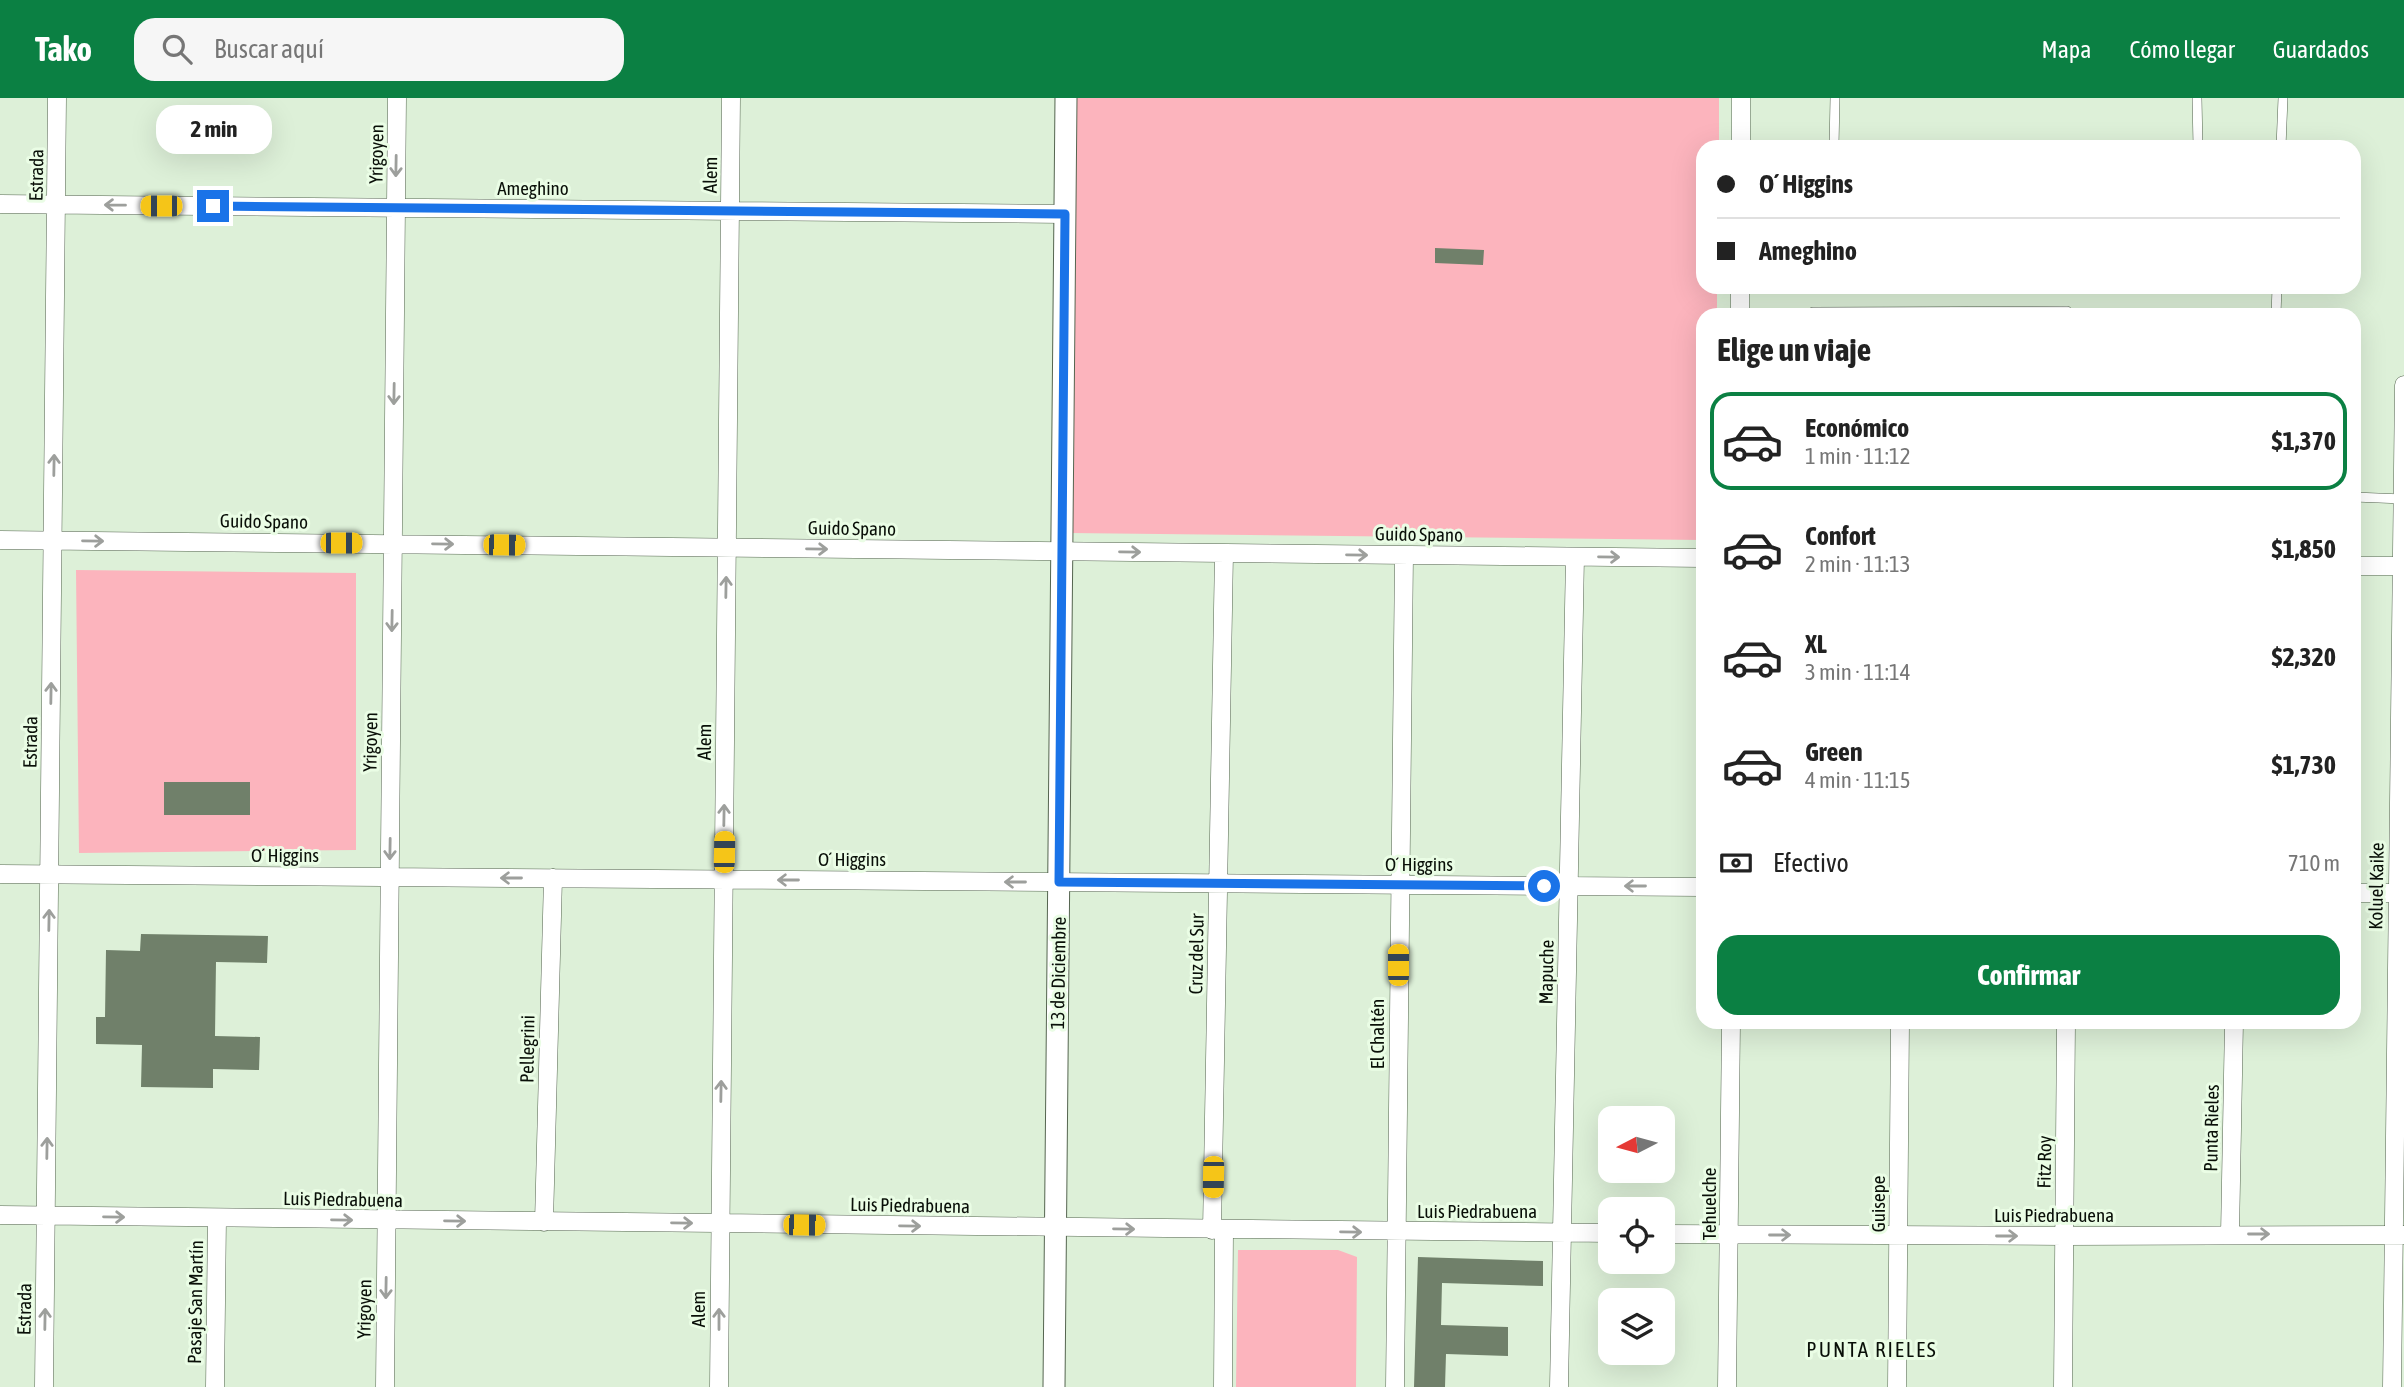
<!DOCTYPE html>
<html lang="es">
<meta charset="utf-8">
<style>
:root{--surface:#fff;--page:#f6f6f6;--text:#222;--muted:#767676;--line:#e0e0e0;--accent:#0b8043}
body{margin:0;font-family:"Asap Condensed",sans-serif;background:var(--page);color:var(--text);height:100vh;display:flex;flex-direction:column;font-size:26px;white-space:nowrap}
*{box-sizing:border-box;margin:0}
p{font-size:23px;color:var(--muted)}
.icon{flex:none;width:38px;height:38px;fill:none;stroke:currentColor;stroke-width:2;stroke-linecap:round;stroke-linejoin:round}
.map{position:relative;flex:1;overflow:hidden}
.side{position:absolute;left:1696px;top:210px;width:665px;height:721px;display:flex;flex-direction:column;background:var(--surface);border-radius:21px;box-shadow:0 7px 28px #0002}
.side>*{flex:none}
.banner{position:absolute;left:1696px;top:42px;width:665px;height:154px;border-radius:21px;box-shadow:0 7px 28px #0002;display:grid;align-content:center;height:154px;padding:0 21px;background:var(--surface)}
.needle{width:46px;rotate:264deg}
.fabs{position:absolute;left:1598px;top:1008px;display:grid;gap:14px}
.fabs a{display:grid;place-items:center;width:77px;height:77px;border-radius:14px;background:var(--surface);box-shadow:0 7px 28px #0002;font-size:35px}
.end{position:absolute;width:32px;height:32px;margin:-16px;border:9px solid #1a73e8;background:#fff;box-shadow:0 0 0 4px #fff}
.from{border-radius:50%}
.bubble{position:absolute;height:49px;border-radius:21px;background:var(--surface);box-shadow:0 7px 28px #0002;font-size:23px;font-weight:700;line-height:49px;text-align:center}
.car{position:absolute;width:21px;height:42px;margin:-21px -10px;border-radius:9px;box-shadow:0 0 5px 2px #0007;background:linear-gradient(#f5c518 24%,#345 0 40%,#f5c518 0 76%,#345 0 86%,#f5c518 0)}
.banner b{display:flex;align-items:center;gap:24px;height:66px;font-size:26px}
.banner b+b{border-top:2px solid var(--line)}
.banner i{width:18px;height:18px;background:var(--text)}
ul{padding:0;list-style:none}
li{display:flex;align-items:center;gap:21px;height:98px;margin:0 14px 10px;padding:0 7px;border:4px solid transparent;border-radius:21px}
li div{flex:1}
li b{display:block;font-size:26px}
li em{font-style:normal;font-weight:700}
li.on{border-color:var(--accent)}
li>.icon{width:63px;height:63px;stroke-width:1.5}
h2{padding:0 21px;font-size:32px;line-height:84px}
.pay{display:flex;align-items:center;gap:18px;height:77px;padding:0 21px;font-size:26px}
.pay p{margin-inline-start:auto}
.cta{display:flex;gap:14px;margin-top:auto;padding:14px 21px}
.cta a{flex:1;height:80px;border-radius:21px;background:var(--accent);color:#fff;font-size:28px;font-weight:700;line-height:80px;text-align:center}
header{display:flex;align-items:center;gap:42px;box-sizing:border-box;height:98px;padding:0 35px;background:var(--accent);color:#fff}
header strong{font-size:33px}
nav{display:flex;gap:38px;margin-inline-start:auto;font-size:24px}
.search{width:490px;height:63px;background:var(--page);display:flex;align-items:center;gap:18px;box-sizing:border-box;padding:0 24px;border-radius:21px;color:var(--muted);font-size:26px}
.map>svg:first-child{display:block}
.green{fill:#fcb4bd}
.building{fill:#70806a}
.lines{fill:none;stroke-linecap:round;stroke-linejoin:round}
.service-casing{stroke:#556550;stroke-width:10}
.minor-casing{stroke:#556550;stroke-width:19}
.tertiary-casing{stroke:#556550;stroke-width:23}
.service{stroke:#fff;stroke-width:9}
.minor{stroke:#fff;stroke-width:18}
.tertiary{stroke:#fff;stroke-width:21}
.oneway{stroke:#9d9f9c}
.route{stroke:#1a73e8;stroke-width:9}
.labels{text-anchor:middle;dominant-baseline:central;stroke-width:6;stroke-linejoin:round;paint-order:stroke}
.street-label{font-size:19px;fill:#090f08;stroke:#eafde5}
.neighbourhood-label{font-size:21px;letter-spacing:2px;fill:#090f08;stroke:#eafde5}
</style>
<header>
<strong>Tako</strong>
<div class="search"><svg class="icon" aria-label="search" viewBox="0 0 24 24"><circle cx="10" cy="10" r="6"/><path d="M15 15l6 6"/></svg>Buscar aquí</div>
<nav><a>Mapa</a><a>Cómo llegar</a><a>Guardados</a></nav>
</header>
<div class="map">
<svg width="2404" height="1289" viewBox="0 0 2404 1289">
<rect width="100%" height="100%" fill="#ddf0d8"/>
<path class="green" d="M1075,0H1719V49H1703V189H1717V217H1703V442L1070,435Z
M76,472L356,475V752L79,755Z
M1238,1152H1338L1357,1159L1356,1289H1236Z"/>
<path class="building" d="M1435,150L1484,152L1483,167L1435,165Z
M164,684H250V717H164Z
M141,836L268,838L267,865L216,864L215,938L260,939L259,972L213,971V990L141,989L142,947L96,946V919H105L106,852L140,853Z
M1418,1159L1543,1163V1188L1442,1185L1441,1227L1508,1229V1258L1446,1256L1445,1289H1414Z"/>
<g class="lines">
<defs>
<path id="service" d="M2197,0L2198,49
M1834,49L1835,0
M2281,49L2283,0
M1813,217V214L2067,213V217
M2276,217L2277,189
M2354,399L2403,401"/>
<path id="minor" d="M1741,49V0
M0,106L1065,116
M1740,217V189
M0,442L1703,460
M2354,468H2402
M0,776L1703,789
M2354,795H2397
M0,1117L1610,1135
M544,1124L553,780
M1212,1132L1224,455
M1662,1136L2064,1138L2404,1137
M2230,1136L2234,924
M44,1289L57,0
M215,1289L217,1120
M385,1289L397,0
M719,1289L731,0
M1223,1289L1224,1132
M1395,1289L1404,457
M1559,1289L1575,459
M1727,1289L1731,924
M1897,1289L1900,924
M2063,1289L2066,924
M2392,1289L2404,287"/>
<path id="tertiary" d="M1054,1289L1066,0"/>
</defs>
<use href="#service" class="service-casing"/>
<use href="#minor" class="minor-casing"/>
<use href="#tertiary" class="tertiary-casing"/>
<use href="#service" class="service"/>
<use href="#minor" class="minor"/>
<use href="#tertiary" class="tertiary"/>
</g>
<defs><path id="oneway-shaft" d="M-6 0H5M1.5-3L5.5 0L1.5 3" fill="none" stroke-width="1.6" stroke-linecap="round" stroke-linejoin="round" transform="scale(1.75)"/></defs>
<g class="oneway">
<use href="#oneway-shaft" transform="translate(396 68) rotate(91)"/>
<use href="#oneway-shaft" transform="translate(115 107) rotate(-179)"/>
<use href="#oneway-shaft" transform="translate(394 296) rotate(91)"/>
<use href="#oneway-shaft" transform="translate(54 367) rotate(-89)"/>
<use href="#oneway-shaft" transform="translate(93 443) rotate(1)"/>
<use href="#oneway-shaft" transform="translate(443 446) rotate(1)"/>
<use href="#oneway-shaft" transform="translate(817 451) rotate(1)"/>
<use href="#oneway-shaft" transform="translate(1130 454) rotate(1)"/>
<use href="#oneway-shaft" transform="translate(1357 457) rotate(1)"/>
<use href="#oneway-shaft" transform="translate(1609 459) rotate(1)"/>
<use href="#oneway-shaft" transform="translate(726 489) rotate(-89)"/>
<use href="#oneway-shaft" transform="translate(392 523) rotate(91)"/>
<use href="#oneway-shaft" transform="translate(51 595) rotate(-89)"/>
<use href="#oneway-shaft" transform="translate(724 717) rotate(-89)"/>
<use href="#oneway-shaft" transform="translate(390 751) rotate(91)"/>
<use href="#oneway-shaft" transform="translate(511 780) rotate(-180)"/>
<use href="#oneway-shaft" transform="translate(788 782) rotate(-180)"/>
<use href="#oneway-shaft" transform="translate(1015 784) rotate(-180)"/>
<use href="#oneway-shaft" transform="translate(1635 788) rotate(-180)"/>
<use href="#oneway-shaft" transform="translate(49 822) rotate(-89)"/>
<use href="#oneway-shaft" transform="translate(721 993) rotate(-89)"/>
<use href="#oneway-shaft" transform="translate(47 1050) rotate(-89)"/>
<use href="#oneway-shaft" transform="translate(114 1119) rotate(1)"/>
<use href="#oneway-shaft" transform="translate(342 1122) rotate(1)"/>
<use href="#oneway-shaft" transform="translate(455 1123) rotate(1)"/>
<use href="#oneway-shaft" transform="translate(682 1125) rotate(1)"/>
<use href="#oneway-shaft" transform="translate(910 1128) rotate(1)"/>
<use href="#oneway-shaft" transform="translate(1124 1131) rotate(1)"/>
<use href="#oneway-shaft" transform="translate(1351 1134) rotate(1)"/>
<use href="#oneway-shaft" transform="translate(2259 1136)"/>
<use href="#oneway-shaft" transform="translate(1780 1137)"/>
<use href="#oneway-shaft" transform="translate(2007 1138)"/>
<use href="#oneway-shaft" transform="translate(386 1190) rotate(91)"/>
<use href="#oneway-shaft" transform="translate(45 1221) rotate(-89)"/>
<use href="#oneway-shaft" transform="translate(719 1221) rotate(-90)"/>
</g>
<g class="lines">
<path class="route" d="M213,108L1065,116L1059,784L1544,788"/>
</g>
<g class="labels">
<g class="street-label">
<text transform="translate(376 56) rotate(-89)">Yrigoyen</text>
<text transform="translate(36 77) rotate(-89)">Estrada</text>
<text transform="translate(710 77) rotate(-89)">Alem</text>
<text x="533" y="90">Ameghino</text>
<text transform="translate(264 423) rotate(1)">Guido Spano</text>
<text transform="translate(852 430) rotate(1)">Guido Spano</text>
<text transform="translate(1419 436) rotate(1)">Guido Spano</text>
<text transform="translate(30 644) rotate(-89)">Estrada</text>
<text transform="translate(370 644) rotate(-89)">Yrigoyen</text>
<text transform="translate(704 644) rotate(-89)">Alem</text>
<text x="285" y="757">O´ Higgins</text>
<text x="852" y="761">O´ Higgins</text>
<text x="1419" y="766">O´ Higgins</text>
<text transform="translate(2376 788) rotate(-89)">Koluel Kaike</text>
<text transform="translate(1196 856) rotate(-89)">Cruz del Sur</text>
<text transform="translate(1546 874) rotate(-89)">Mapuche</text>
<text transform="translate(1058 875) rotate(-89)">13 de Diciembre</text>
<text transform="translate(1377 936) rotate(-90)">El Chaltén</text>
<text transform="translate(527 951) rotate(-89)">Pellegrini</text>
<text transform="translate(2211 1030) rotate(-89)">Punta Rieles</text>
<text transform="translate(2044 1064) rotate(-89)">Fitz Roy</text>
<text transform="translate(343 1101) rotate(1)">Luis Piedrabuena</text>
<text transform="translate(1709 1106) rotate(-90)">Tehuelche</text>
<text transform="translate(1878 1106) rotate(-90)">Guisepe</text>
<text transform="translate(910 1107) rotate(1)">Luis Piedrabuena</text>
<text x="1477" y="1113">Luis Piedrabuena</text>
<text x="2054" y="1117">Luis Piedrabuena</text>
<text transform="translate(195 1204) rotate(-89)">Pasaje San Martín</text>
<text transform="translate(24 1211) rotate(-89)">Estrada</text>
<text transform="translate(364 1211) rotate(-89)">Yrigoyen</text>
<text transform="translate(698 1211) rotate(-90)">Alem</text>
</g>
<g class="neighbourhood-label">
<text x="1872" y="1251">PUNTA RIELES</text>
</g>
</g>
</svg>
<div class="fabs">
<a><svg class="needle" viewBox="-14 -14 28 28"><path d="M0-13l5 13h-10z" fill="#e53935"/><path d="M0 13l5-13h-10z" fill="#767676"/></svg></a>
<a><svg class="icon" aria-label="locate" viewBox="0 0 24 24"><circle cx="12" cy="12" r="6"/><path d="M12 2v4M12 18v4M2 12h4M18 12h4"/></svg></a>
<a><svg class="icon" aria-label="layers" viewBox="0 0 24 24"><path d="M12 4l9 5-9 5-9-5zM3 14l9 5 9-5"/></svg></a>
</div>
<i class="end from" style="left:1544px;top:788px"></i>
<i class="end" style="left:213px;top:108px"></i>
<div class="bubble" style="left:156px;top:7px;width:116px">2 min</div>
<i class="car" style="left:161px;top:108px;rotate:270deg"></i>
<i class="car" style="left:341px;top:445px;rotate:90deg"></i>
<i class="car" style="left:504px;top:447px;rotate:91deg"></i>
<i class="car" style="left:724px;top:754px;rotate:1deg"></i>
<i class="car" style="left:1398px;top:867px;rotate:0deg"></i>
<i class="car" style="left:1213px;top:1079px;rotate:181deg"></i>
<i class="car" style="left:804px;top:1127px;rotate:91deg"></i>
<div class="banner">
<b><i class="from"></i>O´ Higgins</b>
<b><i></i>Ameghino</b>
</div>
<section class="side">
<h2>Elige un viaje</h2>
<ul>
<li class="on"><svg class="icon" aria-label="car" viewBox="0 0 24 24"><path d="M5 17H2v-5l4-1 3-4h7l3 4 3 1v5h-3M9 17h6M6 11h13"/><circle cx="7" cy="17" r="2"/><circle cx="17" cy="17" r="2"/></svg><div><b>Económico</b><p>1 min · 11:12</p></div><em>$1,370</em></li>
<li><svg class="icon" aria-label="car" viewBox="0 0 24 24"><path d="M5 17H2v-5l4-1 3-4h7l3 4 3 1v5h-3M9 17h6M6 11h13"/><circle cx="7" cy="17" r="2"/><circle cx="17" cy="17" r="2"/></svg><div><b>Confort</b><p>2 min · 11:13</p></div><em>$1,850</em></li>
<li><svg class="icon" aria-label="car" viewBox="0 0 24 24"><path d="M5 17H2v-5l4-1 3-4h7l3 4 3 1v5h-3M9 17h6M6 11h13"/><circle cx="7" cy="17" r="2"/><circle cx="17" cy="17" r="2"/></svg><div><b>XL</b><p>3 min · 11:14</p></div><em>$2,320</em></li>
<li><svg class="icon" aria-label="car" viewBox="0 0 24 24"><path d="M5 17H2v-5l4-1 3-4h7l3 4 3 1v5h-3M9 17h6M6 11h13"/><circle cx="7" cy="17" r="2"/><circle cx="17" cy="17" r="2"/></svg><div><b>Green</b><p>4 min · 11:15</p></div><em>$1,730</em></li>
</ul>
<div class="pay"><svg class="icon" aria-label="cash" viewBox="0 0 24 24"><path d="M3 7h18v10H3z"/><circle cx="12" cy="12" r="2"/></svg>Efectivo<p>710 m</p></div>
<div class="cta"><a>Confirmar</a></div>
</section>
</div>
